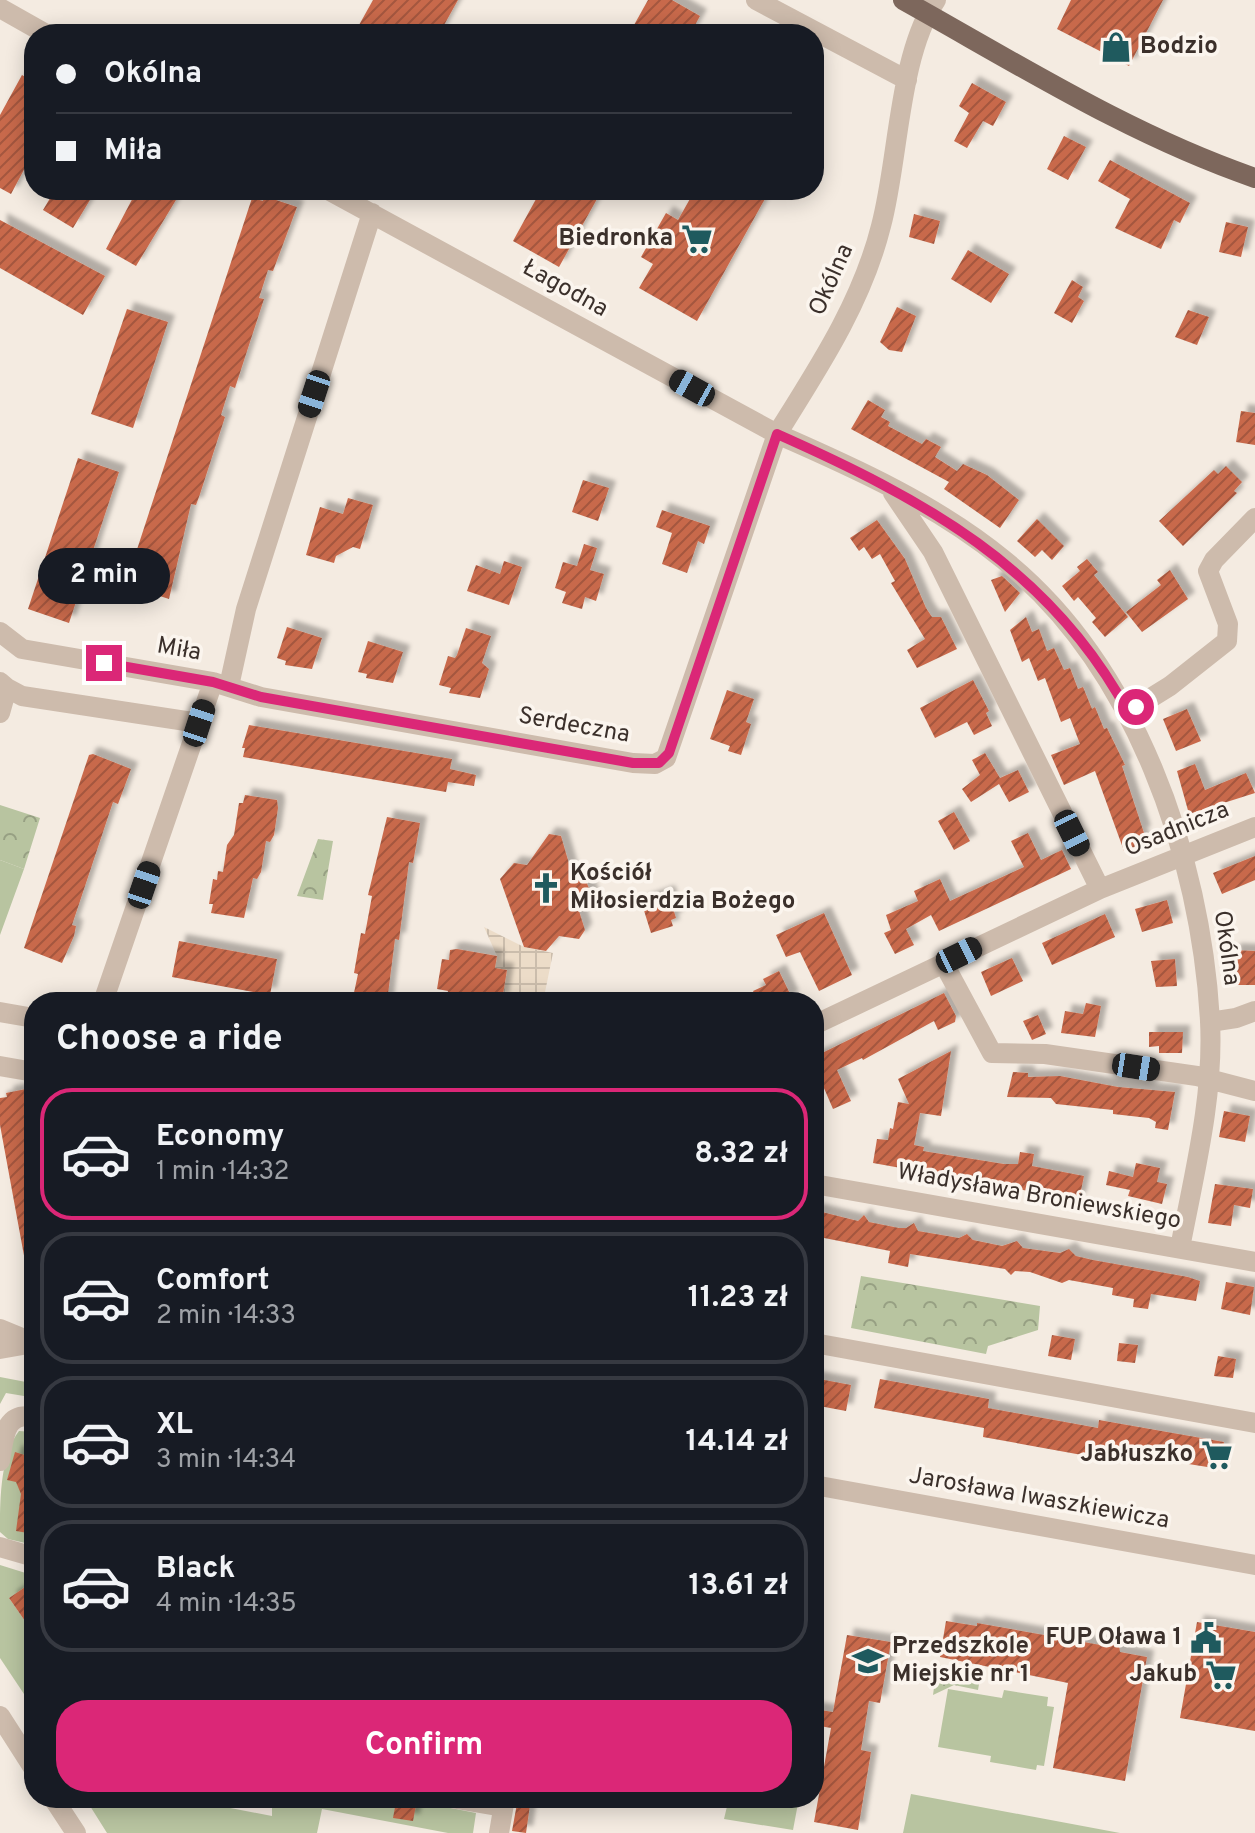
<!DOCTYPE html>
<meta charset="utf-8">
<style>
:root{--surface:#171b24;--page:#242831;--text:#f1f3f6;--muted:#9ea1a6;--line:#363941;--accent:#db2777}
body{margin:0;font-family:Overpass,sans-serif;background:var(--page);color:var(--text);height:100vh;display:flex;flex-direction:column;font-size:30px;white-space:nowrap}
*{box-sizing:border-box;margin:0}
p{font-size:26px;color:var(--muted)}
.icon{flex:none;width:44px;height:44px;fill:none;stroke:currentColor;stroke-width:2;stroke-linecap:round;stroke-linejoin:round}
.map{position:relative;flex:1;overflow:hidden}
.details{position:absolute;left:24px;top:992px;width:800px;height:816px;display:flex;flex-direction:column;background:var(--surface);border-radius:32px;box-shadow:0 4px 20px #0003}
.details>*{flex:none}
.top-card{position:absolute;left:24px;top:24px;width:800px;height:176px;border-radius:32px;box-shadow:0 4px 20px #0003;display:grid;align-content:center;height:176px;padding:0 32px;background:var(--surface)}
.end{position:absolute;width:36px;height:36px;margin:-18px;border:10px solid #db2777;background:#fff;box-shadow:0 0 0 4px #fff}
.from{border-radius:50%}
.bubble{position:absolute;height:56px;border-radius:28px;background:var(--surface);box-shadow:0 4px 20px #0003;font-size:26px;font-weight:700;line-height:56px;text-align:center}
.car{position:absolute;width:24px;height:48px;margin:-24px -12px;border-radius:10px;box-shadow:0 0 6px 2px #0007;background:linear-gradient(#222 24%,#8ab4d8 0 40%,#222 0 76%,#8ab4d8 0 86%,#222 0)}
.top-card b{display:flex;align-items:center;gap:28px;height:76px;font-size:30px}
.top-card b+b{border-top:2px solid var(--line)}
.top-card i{width:20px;height:20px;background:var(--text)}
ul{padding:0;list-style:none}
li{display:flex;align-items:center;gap:24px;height:132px;margin:0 16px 12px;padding:0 16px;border:4px solid var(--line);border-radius:32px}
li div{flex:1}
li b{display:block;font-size:30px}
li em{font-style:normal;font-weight:700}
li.active{border-color:var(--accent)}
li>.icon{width:72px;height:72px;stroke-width:1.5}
h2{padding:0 32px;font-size:36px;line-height:96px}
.button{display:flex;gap:16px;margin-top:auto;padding:16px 32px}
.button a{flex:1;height:92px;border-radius:32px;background:var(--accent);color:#fff;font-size:32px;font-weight:700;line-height:92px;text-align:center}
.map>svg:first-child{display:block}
.grass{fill:#b8c4a0}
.park{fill:url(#park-crowns)}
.plaza{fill:url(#plaza-grid)}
.building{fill:url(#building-hatch);filter:url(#shadow)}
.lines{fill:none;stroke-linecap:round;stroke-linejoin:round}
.minor{stroke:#cdbbac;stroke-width:20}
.major{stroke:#7d675c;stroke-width:20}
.route{stroke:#db2777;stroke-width:10}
.labels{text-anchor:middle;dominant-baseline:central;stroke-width:7;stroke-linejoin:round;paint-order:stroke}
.poi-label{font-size:24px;font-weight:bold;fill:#3b302b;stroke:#fbf5ee;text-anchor:end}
.street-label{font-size:24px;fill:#3b302b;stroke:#fbf5ee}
</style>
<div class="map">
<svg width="1255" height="1833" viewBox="0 0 1255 1833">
<defs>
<pattern id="park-crowns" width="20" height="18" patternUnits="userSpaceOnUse" patternTransform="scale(2)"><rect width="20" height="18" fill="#b8c4a0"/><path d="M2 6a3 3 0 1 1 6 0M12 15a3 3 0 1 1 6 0" fill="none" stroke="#97a083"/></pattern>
<pattern id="plaza-grid" width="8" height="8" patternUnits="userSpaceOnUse" patternTransform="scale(2)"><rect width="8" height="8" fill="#ecdcc8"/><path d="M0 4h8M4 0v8" fill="none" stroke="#cbbdac"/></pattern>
<pattern id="building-hatch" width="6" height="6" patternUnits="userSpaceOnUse" patternTransform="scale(2)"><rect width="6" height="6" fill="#c8694b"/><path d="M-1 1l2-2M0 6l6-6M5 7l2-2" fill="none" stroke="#a4573f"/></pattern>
<filter id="shadow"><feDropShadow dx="7" dy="-7" stdDeviation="2" flood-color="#0004"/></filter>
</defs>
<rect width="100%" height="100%" fill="#f4ebe1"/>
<path class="grass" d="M0,860L24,869L0,935Z
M0,1377L26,1382L24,1396L6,1393L0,1404Z
M19,1431L34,1432V1545L8,1539L0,1532C0,1501 0,1456 19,1431Z
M0,1565L32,1575L33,1582L9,1598L34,1634V1709L0,1658Z
M948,1689L1002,1698L1004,1690L1048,1697L1047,1706L1054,1707L1044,1766L1037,1765L1036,1770L990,1762L991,1756L938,1747Z
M911,1794L1120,1833H903Z
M85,1798H179L272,1816V1808L287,1798H400L476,1813L473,1833H448L322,1809L317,1833H107Z
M729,1798H799L793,1830L724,1819Z"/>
<path class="park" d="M0,805L40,818L24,869L0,860Z
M318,839L333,841L323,900L297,896Z
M861,1276L1040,1306L1038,1330L988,1346L986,1354L851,1328Z
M937,1665L981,1672L978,1690L954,1685L933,1695Z"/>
<path class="plaza" d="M484,927L524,947L553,953L543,1002H502L507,970L495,968L497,956Z"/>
<path class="building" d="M373,0H458L439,34H354Z
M648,0H672L700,16L690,34H629Z
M1071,0H1163L1129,66L1057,29Z
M22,75L34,82V151L11,194L0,188V115Z
M972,83L1006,102L993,126L983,121L967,148L954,141L969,113L959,106Z
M1064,136L1086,147L1068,180L1047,169Z
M1110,160L1190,203L1180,223L1174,220L1161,249L1115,228L1130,199L1098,181Z
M55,190H96L73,228L43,210Z
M137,190H182L136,266L106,249Z
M541,190H602L559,267L513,241Z
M695,190H754L766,197L697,321L639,288L653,264L641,257L666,213L678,220Z
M264,196L297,207L273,271L268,270L259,298L264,299L235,388L230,386L221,415L225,417L200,494L196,505L191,504L169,599L135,588L137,583L127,580L252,198L263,201Z
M914,214L940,221L934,244L909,237Z
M0,220L105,276L83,315L0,268Z
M1226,222L1248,227L1241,257L1219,252Z
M968,250L1009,274L991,303L951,279Z
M1072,280L1083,287L1078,297L1084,301L1072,323L1054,313Z
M897,307L916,316L902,352L889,350L880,342Z
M127,309L168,322L133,428L91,414Z
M1188,310L1209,317L1197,345L1175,337Z
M868,400L885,410L881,417L890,422L888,426L922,444L926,439L941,447L935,457L957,471L963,464L987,475L1019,500L1000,528L944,489L949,482L851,429Z
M1241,411L1255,413V445L1236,442Z
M78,458L119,472L69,623L28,609Z
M1226,466L1242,482L1234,491L1237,493L1183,546L1159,521L1214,470L1218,474Z
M583,480L609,488L598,521L572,512Z
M348,498L373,505L360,549L353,547L336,556L334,563L306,555L320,507L343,514Z
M662,510L710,526L704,544L698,541L687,573L662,564L672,533L656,527Z
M1037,519L1064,546L1052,560L1042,550L1035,557L1017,541Z
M877,520L905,559L926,608L932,617H941L957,649L917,668L907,650L925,639L891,583L895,581L880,554L872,559L864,547L859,551L850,538Z
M584,544L597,548L590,570L604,574L596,601L585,597L582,609L562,603L566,592L555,588L563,562L577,566Z
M1087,559L1098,572L1094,575L1128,617L1105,637L1092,622L1096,618L1078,597L1074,601L1062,586L1080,571L1077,567Z
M504,561L522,567L509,605L467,591L476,565L500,574Z
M1170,570L1188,599L1142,632L1126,612L1161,585L1157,580Z
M1002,576L1020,593L1005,612L991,580Z
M1026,617L1032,632L1039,629L1047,651L1054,648L1064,670L1070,668L1078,689L1083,687L1092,709L1095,707L1104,729L1107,728L1125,765L1122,766L1144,833L1140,834L1144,843L1124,851L1095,771L1064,785L1051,755L1080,744L1070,718L1061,722L1045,678L1038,681L1029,658L1022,662L1010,630Z
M287,627L322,638L312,669L285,665L286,661L277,658Z
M466,628L491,636L482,663L489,669L480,698L449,693L451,688L439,685L448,656L455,658L457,655Z
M368,641L403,652L393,683L366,678L367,674L358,672Z
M973,680L989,711L986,713L992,726L974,735L967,722L935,738L920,708Z
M727,690L754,699L746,722L751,724L741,755L728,751L730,746L710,739Z
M1187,709L1201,741L1176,751L1163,719Z
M249,725L452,759L450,769L476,775L474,786L448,782L446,792L243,757L245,748H242Z
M985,753L1000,778L1018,770L1029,792L1009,802L999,784L971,802L962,789L980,775L972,760Z
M93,754L131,769L118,804L113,802L72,925L76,926L74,936L62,963L24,948L89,755Z
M1195,764L1205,790L1246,773L1255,793L1189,814L1177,771Z
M245,795L277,800L278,808L274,835L270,842L266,841L261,872L257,879L253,878L244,918L211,913L213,904H209L213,879L217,880L218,871L223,872L227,845L234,835L239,803H243Z
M954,812L970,841L954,850L938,821Z
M387,817L420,823L413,863L409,862L399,940L395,939L387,1002H352L358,974L354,973L361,933L365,934L372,896L368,895Z
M1028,833L1041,860L1062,850L1071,869L939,931L931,915L906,929L914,945L895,954L884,933L891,930L886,915L918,901L914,891L940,879L950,901L1024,867L1011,841Z
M549,834L561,836L572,874L584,876L592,896L579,911L585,930L579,939L559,936L546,951L524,947L500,879L514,863L527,865Z
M1255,856V880L1222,894L1213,873Z
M668,892L676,918L671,920L673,926L651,933L641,901Z
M1167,900L1173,923L1142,932L1135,909Z
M824,913L852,975L819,991L800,952L786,957L776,935Z
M1105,914L1115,937L1052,965L1042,943Z
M179,941L277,959L270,995L172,977Z
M457,949L497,956L495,968L507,970L502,1001L491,999L489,1002L447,995L448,991L437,989L442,959L449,960L450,950Z
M1233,950L1255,951V985H1232Z
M1012,958L1023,981L991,996L981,972Z
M1175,959L1177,986L1156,987L1151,961Z
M779,971L792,998L784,1002H758L753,991L766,985L763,979Z
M944,993L956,1016L955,1022L938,1030L934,1021L863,1060L862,1058L837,1070L851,1101L833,1109L814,1065V1057Z
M1086,1003L1101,1006L1095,1037L1061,1033L1065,1011L1083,1014Z
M1038,1015L1046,1034L1032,1040L1023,1021Z
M1149,1032H1183L1182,1053H1159V1046L1149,1047Z
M951,1051L941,1116L920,1113L914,1145L924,1147L923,1151L1004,1164H1018L1020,1152L1034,1154L1032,1166L1084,1176L1079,1200L873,1163L877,1139L888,1140L890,1128L893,1129L898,1102L909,1104L898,1079Z
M1013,1072L1028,1073V1077L1060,1076L1118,1087L1175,1092L1168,1130L1155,1128L1156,1122L1149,1118L1113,1114V1110L1056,1104L1051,1098L1007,1097Z
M26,1089L34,1136V1271L27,1272L0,1125V1098L7,1097L6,1093Z
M1224,1111L1250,1116L1245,1142L1219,1137Z
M1136,1163L1160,1168L1157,1182L1167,1184L1162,1204L1128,1196L1130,1190L1106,1185L1109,1171L1133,1177Z
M1215,1184L1253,1189L1250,1208L1234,1205L1231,1226L1208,1223Z
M814,1210L858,1221L864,1215L869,1222L899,1228H906L914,1223L918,1231L959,1238L967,1234L973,1240L1002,1246L1017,1241L1023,1248L1060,1253L1069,1249L1076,1256L1093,1260L1188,1277L1200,1281L1196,1301L1151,1294L1148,1309L1133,1307L1134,1299L1112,1295L1113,1288L1069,1280L1062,1283L1030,1272L1015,1271L1011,1275L1005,1269L910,1254L908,1267L888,1263L890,1251L814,1236Z
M1226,1282L1254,1287L1250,1315L1221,1309Z
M1052,1335L1075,1339L1071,1360L1048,1356Z
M1119,1343L1138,1345L1135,1363L1117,1361Z
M1218,1356L1236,1359L1233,1378L1214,1376Z
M814,1378L851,1385L846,1411L814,1405Z
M880,1379L989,1399L988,1408L1098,1428L1099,1420L1224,1442L1220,1469L1094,1449L1093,1457L983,1437L984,1428L874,1408Z
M15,1452L34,1458V1534L16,1531L21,1494L16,1482L7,1480Z
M34,1581V1634L9,1598Z
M946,1621L977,1626V1623L1106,1646L1108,1642L1119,1645L1120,1652L1147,1657L1125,1781L1053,1768L1068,1683L940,1657Z
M1197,1622L1255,1632V1731L1180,1718Z
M847,1635L891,1642L880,1703L869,1701L861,1750L871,1752L858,1830L814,1822L831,1728L814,1725V1709L833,1712Z
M518,1798H531L526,1833L512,1831Z
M396,1802L416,1805L413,1821L393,1818Z"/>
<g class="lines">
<path class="minor" d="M756,0L907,80
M936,0C898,57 899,159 881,226C862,302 819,367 777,434C855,468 937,505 1004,560C1135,666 1201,856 1210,1021C1214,1097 1194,1174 1180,1248
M0,8L46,34
M893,493L933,552L1100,889
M0,632L22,649L213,682L261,697L633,763L655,764L666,758L777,434L328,190
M0,682L7,688L0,713
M229,686L246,609L372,213
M7,688L22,696L199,723
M1128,712L1170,686L1227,641L1228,624L1208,571L1214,560L1255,518
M943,962L992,1053L1045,1054L1197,1076L1255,1091
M103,1002L213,682
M0,1012L34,1018
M1210,1022L1236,1018L1255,1011
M814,1025L1100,889L1255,827
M0,1066L34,1072
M814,1184L1255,1262
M0,1329L34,1343
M814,1343L1255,1423
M0,1349L34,1343
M0,1461C4,1438 4,1411 34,1417
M814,1485L1255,1565
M0,1547L34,1557
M0,1716L34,1769
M53,1798L76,1833
M451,1798L503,1807
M499,1833L505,1798"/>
<path class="major" d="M903,0C1018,64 1130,135 1255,178"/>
</g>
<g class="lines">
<path class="route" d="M104,663L213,682L261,697L633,763H659L669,753L777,434C921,498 1050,567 1128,712L1136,707"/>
</g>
<defs>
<symbol id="shop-bare" viewBox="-9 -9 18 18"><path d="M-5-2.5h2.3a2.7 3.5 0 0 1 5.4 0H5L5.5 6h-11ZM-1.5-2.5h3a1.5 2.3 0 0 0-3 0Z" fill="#1f5a5e" stroke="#fbf5ee" stroke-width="2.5" paint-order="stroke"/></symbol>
<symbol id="supermarket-bare" viewBox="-9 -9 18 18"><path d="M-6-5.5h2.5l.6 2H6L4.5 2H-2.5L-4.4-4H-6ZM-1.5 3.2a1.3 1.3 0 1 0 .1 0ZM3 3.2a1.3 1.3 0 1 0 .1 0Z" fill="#1f5a5e" stroke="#fbf5ee" stroke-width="2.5" paint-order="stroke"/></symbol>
<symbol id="church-bare" viewBox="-9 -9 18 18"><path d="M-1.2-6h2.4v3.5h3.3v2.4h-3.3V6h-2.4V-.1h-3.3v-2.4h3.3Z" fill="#1f5a5e" stroke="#fbf5ee" stroke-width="2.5" paint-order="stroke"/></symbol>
<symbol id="civic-bare" viewBox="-9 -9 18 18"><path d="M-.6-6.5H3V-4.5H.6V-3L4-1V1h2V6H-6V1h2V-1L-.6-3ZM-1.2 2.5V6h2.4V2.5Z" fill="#1f5a5e" stroke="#fbf5ee" stroke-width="2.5" paint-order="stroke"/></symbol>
<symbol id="school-bare" viewBox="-9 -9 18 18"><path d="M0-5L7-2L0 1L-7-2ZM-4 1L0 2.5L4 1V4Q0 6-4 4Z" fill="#1f5a5e" stroke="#fbf5ee" stroke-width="2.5" paint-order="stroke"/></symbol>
</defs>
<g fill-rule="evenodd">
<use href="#shop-bare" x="1094" y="25" width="44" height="44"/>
<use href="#supermarket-bare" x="675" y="217" width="44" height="44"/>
<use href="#church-bare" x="524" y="866" width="44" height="44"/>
<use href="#supermarket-bare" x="1195" y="1433" width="44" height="44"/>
<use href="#civic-bare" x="1184" y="1616" width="44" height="44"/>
<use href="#school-bare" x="846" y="1639" width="44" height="44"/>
<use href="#supermarket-bare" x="1199" y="1653" width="44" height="44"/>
</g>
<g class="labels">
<g class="poi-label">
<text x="1140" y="47" text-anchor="start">Bodzio</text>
<text x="673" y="239">Biedronka</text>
<text x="570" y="874" text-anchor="start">Kościół<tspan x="570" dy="28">Miłosierdzia Bożego</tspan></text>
<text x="1193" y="1455">Jabłuszko</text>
<text x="1182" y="1638">FUP Oława 1</text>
<text x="892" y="1647" text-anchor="start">Przedszkole<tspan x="892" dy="28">Miejskie nr 1</tspan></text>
<text x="1197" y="1675">Jakub</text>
</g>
<g class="street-label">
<text transform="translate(832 280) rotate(-66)">Okólna</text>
<text transform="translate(565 289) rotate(29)">Łagodna</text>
<text transform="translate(179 650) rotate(10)">Miła</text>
<text transform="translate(574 726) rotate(10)">Serdeczna</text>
<text transform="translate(1177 830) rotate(-22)">Osadnicza</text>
<text transform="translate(1226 948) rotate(82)">Okólna</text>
<text transform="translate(1039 1197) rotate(10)">Władysława Broniewskiego</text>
<text transform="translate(1039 1499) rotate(10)">Jarosława Iwaszkiewicza</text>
</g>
</g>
</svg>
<i class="end from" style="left:1136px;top:707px"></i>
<i class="end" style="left:104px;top:663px"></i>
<div class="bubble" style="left:38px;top:548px;width:132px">2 min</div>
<i class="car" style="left:692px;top:388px;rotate:299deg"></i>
<i class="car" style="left:314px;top:394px;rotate:198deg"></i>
<i class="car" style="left:199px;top:723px;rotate:18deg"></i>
<i class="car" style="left:1072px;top:833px;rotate:154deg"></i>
<i class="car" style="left:144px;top:885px;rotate:19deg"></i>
<i class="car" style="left:959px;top:955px;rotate:64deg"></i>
<i class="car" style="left:1136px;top:1067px;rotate:99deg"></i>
<div class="top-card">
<b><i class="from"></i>Okólna</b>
<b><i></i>Miła</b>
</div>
<section class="details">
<h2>Choose a ride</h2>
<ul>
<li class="active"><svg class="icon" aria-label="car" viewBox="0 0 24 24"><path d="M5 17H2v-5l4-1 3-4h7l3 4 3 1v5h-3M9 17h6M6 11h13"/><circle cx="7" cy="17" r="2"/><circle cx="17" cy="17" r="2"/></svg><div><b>Economy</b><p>1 min · 14:32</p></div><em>8.32 zł</em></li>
<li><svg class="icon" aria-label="car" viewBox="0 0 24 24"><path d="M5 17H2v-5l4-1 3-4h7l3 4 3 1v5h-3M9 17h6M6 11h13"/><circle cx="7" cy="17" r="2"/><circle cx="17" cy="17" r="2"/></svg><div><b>Comfort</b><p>2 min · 14:33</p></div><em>11.23 zł</em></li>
<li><svg class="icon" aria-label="car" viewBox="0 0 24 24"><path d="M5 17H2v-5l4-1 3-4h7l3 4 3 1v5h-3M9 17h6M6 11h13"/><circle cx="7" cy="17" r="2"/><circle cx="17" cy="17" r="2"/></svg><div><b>XL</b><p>3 min · 14:34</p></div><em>14.14 zł</em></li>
<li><svg class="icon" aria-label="car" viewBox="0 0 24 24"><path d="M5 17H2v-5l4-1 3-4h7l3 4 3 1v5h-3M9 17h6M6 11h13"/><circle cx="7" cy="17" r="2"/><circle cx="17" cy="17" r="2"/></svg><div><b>Black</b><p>4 min · 14:35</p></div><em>13.61 zł</em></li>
</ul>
<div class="button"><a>Confirm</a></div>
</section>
</div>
